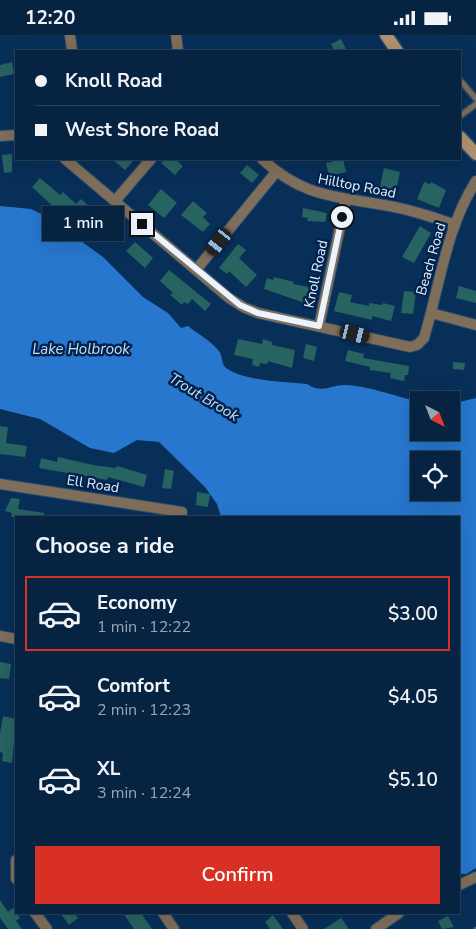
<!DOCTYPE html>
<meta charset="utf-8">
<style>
:root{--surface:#062342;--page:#142f4d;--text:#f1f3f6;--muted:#98a4b2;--line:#27405b;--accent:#d93025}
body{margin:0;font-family:"Nunito Sans",sans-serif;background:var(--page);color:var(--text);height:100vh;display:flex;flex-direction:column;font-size:19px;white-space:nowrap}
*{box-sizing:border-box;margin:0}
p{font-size:16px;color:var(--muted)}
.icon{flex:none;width:28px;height:28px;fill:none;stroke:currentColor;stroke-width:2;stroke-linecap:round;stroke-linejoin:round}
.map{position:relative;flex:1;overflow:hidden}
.drawer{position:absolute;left:15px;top:481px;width:445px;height:398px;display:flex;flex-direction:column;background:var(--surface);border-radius:0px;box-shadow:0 5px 20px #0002,0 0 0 1px var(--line)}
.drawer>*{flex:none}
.guide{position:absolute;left:15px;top:15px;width:446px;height:110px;border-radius:0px;box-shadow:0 5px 20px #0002,0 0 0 1px var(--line);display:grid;align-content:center;height:110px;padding:0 20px;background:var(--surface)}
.needle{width:32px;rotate:138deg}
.buttons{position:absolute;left:410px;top:356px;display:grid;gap:10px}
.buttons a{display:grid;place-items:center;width:50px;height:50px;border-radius:0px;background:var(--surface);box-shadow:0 5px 20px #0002,0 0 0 1px var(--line);font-size:25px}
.end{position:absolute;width:22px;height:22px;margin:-11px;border:6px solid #eaf3fe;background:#111;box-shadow:0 0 0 2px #111}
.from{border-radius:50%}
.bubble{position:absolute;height:35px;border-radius:0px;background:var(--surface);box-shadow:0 5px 20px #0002,0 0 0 1px var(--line);font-size:16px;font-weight:600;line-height:35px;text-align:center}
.car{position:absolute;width:15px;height:30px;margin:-15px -8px;border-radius:6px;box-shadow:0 0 4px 1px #0007;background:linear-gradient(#222 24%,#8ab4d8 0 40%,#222 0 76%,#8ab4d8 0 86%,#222 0)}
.guide b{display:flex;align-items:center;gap:18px;height:48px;font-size:19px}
.guide b+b{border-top:1px solid var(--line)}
.guide i{width:12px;height:12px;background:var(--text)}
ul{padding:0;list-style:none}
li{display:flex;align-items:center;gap:15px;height:75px;margin:0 10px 8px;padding:0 10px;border:2px solid transparent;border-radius:0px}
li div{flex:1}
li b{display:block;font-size:19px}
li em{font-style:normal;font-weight:600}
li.on{border-color:var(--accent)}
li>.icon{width:45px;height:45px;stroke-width:1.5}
h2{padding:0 20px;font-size:22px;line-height:60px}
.primary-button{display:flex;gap:10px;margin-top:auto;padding:10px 20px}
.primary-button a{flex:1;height:58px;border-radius:0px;background:var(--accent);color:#fff;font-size:20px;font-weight:600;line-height:58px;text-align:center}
.status{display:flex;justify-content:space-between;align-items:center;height:35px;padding:0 25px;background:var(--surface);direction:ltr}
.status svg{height:14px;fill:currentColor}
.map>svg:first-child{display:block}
.water{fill:#2777ce;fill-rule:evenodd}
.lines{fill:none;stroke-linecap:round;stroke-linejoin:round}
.stream{stroke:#2777ce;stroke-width:3}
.building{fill:#276361}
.lane-casing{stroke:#284a6f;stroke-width:8}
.street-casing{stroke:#284a6f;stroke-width:12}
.secondary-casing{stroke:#284a6f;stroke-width:15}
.lane{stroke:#7f6e59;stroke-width:5}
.street{stroke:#7f6e59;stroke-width:10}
.secondary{stroke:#ad926f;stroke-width:12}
.route{stroke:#eaf3fe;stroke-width:6}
.labels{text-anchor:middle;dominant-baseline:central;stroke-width:5;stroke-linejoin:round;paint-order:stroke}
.street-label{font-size:14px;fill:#eaf3fe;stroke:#00244d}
.water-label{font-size:15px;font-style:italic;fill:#cadcf3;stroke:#00244d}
</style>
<div class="status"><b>12:20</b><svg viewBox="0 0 49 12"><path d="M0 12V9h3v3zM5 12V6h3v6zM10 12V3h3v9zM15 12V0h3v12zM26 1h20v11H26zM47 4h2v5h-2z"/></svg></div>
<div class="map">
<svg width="476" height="894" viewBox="0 0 476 894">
<rect width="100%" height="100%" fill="#082f58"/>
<path class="water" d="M0,171L31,174L49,183L103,222L143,262L168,278L181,293L188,291C198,299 211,306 219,316C223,321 221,329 226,333C243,346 286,347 307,349C322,359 330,350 345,350C365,350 398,362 419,367V398H451V369L476,363V833L466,839H459V482H221L217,469L205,452L159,407L137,405L114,418L90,413L40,384L0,374ZM419,425H451V458H419Z"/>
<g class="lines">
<path class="stream" d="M475,894L476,893"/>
</g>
<path class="building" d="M341,4L347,16H335L331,9Z
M12,27L14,39L0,42V30Z
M12,119V137L4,138L2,120Z
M112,124H135L125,135Z
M165,124H175L183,131L175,140L161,128Z
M343,124L346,137L329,141L326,128Z
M247,130L259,140L252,148L240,138Z
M384,133L400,137L396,156L380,152Z
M40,143L60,160L63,157L76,169L81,164L91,173L83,182L81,180L79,183L64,170L58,176L32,152Z
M424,147L430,149L431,147L446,155L439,173L417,164Z
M161,154L177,168L164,183L148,170Z
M193,166L207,178L203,182L210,189L203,197L181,180Z
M303,173L327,178L325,187L307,186L308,183L302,182Z
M420,191L431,198L414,228L402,222Z
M135,207L153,223L145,233L126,216Z
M238,209L246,215L239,223L257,240L246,252L229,236L227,239L219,233Z
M169,235L211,269L205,276L192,264L188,269L184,267L182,270L170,260L173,258L160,246Z
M274,242L294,247L293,249L314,253L310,272L301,270L302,267L264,254L267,243L273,245Z
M459,251L476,256V268L456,263Z
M404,256L416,257L413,279L401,278Z
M339,257L352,260L350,267L369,271V268L382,270L383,268L395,271L391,286L372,281V285L334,276Z
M238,304L262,309L263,304L272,307V310L295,315L292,333L268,326L267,329L260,328L259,332L252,330L253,324L234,320Z
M306,309L317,312L314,326L303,323Z
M348,315L364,319L363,323L409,331L408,340H405L404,346L390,343L391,338L370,335V332L345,326Z
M453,327L465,328L464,335L453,334Z
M0,391L8,392L6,408L27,411L25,422L0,419Z
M58,422L93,430L116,433L117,431L147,440L144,452L108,442L107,445L39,433L41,423L57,427Z
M165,434L174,436L171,454L162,453Z
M197,457L210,459L208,472L196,470Z
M11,463L20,464L18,474L44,478V482H11L12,478L5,476Z
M0,627L11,629L9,644L0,643Z
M3,681L16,684L12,728L2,726L3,718L0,717V698Z
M0,865L8,877L13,873L20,883L16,886L22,894H8L0,883Z
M60,878H74L78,883L69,890Z
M123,878H141L152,894H134Z
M273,880L283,894H270L265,887Z
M448,881L454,892L442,894L438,886Z
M341,883L349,894H324Z"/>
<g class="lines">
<defs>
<path id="lane" d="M460,45L476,64
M460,81L476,69"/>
<path id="street" d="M70,0L72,16
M176,0L178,16
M0,101L16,100
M65,124L229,263L245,273L258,278L410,312L417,310L424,303C440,250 446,193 476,146
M262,124C304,163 336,161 389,171C412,175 433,182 455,190
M115,166L151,124
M196,235L276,137
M431,278L476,290
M319,291L346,164
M0,449L182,477L181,482
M0,601L16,604
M16,825V844
M459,850L476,842
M35,878L47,894
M163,878L174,894
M292,878L303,894
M376,894L399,878"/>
<path id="secondary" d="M386,0L397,16
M460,102L476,119"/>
</defs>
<use href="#lane" class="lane-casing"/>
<use href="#street" class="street-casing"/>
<use href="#secondary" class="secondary-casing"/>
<use href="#lane" class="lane"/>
<use href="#street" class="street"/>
<use href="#secondary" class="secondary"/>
</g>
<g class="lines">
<path class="route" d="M142,189L240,270L258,278L319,291L342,182"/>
</g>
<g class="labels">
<g class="street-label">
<text transform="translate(357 151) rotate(11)">Hilltop Road</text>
<text transform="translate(431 224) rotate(-74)">Beach Road</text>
<text transform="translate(316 239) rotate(-78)">Knoll Road</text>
<text transform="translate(93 449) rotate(9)">Ell Road</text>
</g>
<g class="water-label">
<text x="81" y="314">Lake Holbrook</text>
<text transform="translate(204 362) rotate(31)">Trout Brook</text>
</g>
</g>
</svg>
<div class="buttons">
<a><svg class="needle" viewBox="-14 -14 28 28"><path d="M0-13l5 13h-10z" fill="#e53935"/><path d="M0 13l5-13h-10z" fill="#98a4b2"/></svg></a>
<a><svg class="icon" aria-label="locate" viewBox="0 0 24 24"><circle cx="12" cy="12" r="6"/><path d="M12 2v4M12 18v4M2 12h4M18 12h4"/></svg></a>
</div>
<i class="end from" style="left:342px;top:182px"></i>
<i class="end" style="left:142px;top:189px"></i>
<div class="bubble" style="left:42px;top:171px;width:82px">1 min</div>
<i class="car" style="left:219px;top:207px;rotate:219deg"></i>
<i class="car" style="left:355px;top:299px;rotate:104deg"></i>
<div class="guide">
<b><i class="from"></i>Knoll Road</b>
<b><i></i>West Shore Road</b>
</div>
<section class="drawer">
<h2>Choose a ride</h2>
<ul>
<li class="on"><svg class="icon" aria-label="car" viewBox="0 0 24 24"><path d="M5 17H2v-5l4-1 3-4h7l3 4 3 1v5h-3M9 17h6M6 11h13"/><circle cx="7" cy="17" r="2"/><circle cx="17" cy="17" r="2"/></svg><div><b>Economy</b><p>1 min · 12:22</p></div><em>$3.00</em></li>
<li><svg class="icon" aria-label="car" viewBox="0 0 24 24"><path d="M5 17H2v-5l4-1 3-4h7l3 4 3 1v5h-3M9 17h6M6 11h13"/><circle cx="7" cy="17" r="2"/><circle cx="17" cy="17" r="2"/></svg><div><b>Comfort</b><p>2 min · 12:23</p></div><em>$4.05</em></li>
<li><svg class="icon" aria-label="car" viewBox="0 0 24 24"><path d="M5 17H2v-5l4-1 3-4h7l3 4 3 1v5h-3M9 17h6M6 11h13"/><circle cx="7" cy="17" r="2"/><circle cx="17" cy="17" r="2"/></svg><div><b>XL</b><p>3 min · 12:24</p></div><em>$5.10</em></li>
</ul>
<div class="primary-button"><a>Confirm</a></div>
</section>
</div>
